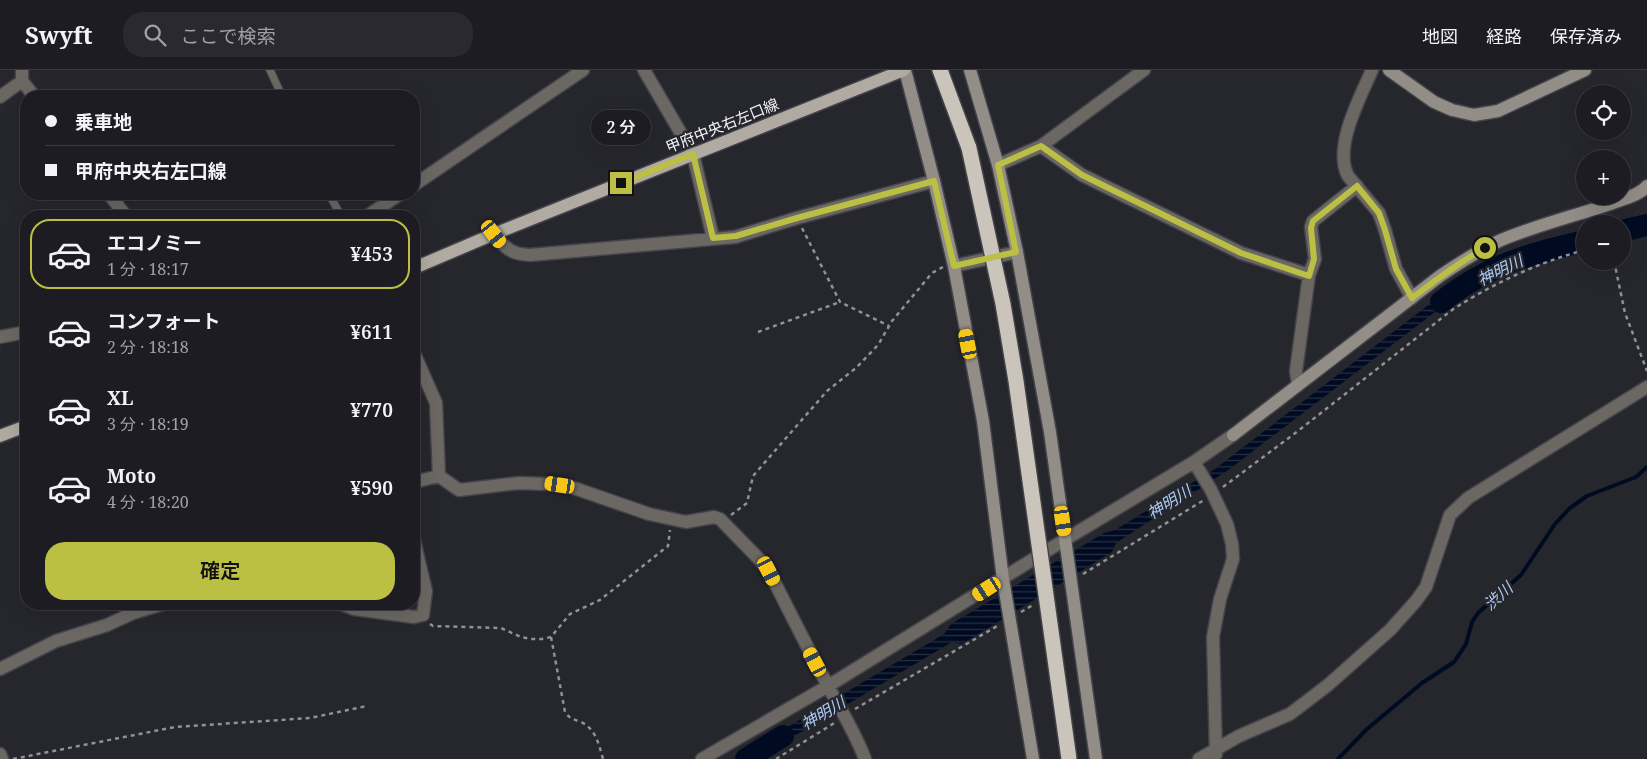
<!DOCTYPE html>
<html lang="ja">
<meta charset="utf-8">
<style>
:root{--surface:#1c1c22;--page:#29292f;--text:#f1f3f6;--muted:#a0a1a5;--line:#3a3a40;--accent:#bbc044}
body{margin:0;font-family:"Noto Serif","Noto Sans JP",serif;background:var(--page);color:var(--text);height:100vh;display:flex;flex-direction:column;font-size:19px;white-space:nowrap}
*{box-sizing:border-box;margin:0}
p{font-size:16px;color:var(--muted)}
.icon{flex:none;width:28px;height:28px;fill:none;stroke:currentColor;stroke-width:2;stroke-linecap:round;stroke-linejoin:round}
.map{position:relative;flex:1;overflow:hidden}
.details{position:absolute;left:20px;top:140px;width:400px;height:400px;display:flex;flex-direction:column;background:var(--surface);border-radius:20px;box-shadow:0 5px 20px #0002,0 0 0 1px var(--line)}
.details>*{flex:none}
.guide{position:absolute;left:20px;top:20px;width:400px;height:110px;border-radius:20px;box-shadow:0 5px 20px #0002,0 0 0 1px var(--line);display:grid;align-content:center;height:110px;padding:0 25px;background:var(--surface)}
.tools{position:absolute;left:1576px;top:15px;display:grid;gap:10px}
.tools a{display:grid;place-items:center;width:55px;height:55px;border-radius:50%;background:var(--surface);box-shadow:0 5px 20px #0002,0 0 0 1px var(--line);font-size:25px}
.end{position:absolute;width:22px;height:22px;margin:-11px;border:6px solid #bbc044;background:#111;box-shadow:0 0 0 2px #111}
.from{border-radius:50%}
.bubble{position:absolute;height:35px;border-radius:18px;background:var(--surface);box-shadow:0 5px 20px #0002,0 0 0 1px var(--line);font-size:16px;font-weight:600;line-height:35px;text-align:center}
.car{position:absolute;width:15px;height:30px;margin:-15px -8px;border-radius:6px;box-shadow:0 0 4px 1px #0007;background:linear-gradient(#f5c518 24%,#345 0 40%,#f5c518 0 76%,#345 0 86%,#f5c518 0)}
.guide b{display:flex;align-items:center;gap:18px;height:48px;font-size:19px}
.guide b+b{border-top:1px solid var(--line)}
.guide i{width:12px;height:12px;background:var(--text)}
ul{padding:9px 0 0;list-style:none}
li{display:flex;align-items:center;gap:15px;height:70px;margin:0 10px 8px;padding:0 15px;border:2px solid transparent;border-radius:20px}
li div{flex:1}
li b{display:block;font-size:19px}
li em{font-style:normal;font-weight:600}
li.current{border-color:var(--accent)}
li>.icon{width:45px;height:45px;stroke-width:1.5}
.primary-button{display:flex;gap:10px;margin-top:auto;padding:10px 25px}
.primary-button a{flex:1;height:58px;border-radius:20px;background:var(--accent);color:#111;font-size:20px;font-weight:600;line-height:58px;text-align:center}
header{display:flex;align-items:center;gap:30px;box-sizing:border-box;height:70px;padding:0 25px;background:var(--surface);border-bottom:1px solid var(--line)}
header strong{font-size:24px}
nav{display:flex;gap:28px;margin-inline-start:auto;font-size:18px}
.search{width:350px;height:45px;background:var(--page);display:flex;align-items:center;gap:12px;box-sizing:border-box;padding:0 18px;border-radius:20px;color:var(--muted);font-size:19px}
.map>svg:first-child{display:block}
.water{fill:url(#water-rules)}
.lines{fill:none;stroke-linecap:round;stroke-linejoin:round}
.stream{stroke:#000b22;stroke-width:4}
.river{stroke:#000b22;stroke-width:22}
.lane-casing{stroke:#434349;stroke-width:9}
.street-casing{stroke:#434349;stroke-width:15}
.secondary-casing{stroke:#434349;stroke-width:15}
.primary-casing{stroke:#434349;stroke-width:15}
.highway-casing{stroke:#434349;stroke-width:18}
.path{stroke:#919197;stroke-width:2.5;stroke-dasharray:4 4;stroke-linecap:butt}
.lane{stroke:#6b6864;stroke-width:7}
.street{stroke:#6b6864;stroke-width:12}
.secondary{stroke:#928d87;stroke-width:12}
.primary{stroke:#b0aaa2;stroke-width:12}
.highway{stroke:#cbc4bb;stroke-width:15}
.highway-bridge-casing{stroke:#434349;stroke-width:18;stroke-linecap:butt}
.highway-bridge{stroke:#cbc4bb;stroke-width:15}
.route{stroke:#bbc044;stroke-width:6}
.labels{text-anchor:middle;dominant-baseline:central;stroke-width:4.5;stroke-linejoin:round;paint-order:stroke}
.street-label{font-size:15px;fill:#f2f2f8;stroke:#26262d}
.water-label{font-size:16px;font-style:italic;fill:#abcaf4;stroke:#26262d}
</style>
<header>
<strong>Swyft</strong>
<div class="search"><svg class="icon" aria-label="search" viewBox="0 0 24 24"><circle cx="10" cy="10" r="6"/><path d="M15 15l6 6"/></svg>ここで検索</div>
<nav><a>地図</a><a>経路</a><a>保存済み</a></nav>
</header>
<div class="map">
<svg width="1647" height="689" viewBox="0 0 1647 689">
<defs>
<pattern id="water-rules" width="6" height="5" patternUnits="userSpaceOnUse" patternTransform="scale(1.25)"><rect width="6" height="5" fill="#000b22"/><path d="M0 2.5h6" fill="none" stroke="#262f43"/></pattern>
</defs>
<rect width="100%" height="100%" fill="#26262d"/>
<path class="water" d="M1463,210L1469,220L1439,239L1227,401L1116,473L1112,482L962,574L952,572L759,687L754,677L944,564L951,554L1104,463L1115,460L1215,399L1440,226Z"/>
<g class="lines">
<path class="stream" d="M1338,689L1367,659L1422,613L1454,592L1466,574L1472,552L1478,543L1521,505L1555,454L1570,438L1587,426L1636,407L1647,397"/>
<path class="river" d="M1622,161L1647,155
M1441,232C1464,214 1494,197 1522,188C1542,181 1564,176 1585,171
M746,689L783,666"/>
<defs>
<path id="lane" d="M270,0L282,26
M329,124L341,146"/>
<path id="street" d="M644,0L693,84L713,168
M1372,0C1360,28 1333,77 1348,106L1379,143L1385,160L1396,199L1412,228
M22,11L34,26
M0,27L22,11V0
M1041,76L1082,105L1241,183L1309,205
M998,95L1041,76L1144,0
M414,115L583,0
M109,124L126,146
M367,146L400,124
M494,164C506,179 511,184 530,185L735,167L797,148L934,111
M954,196L1017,182
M0,267L26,262
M414,283L436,333L439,406L459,420L519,413L548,414L571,417L649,444L686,452L714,447L720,449L758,488L769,501C788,539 807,577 827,614C840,639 855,662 865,689
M1298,315L1296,301L1309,205L1315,189L1311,157L1313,151L1357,116
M1194,392L1211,420L1227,454L1232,474L1233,489L1220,529L1213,567L1216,684
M414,412L439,406
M341,534L354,539L414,547L423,545L426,521L414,470
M0,599L56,571L107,555L133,543L163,534
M0,684L2,689
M702,689L828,616L1066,469L1194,392L1233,365
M1199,689L1239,666L1290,644L1328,615L1390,560L1416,531L1426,517L1450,445L1468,428L1647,317"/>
<path id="secondary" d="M905,0L934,111L954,196L983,351L1003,509L1033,689
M970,0L998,95L1017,182L1050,362L1096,689
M1389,0L1434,32L1452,40L1474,45L1498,41L1585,0
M1233,365L1440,206C1459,193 1478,181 1499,171C1536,155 1575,146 1613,133C1623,129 1640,125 1647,116"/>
<path id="primary" d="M414,198L494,164L904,0
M0,366L26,356"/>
<path id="highway" d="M940,0L969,78"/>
</defs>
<use href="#lane" class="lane-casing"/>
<use href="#street" class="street-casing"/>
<use href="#secondary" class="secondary-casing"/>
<use href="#primary" class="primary-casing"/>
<use href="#highway" class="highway-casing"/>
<path class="path" d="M802,158L840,232L889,256
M1614,191L1625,243L1647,301
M758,262L840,232
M1223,417L1298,361L1452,240C1492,214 1539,192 1585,180
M731,445L747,433L753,406L827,321L856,298L878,275L892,251L932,203L943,197
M1083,504L1204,430
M1021,542L1033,535
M430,554L433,556L501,558L521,567L531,569H542L551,567L570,544L600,530L668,476L670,460
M551,567L565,642C570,649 573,649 581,652C596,659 599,675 603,689
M855,639L999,555
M13,689L175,657L310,648L367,636
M776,689L836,652"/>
<use href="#lane" class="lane"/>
<use href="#street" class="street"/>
<use href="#secondary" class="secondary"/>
<use href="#primary" class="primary"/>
<use href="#highway" class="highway"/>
<defs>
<path id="highway-bridge" d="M969,78L1003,234L1016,311L1069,689"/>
</defs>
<use href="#highway-bridge" class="highway-bridge-casing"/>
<use href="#highway-bridge" class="highway-bridge"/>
</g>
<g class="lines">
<path class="route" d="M621,113L693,84L713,168L736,166L797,148L934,111L954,196L1016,182L998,95L1041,76L1082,105L1241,183L1309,206L1314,189L1311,158L1313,151L1357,116L1379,143L1385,160L1396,199L1412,228C1436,210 1459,192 1485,178"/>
</g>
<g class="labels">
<g class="street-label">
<text transform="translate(722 55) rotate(-22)">甲府中央右左口線</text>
</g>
<g class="water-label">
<text transform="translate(1500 200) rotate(-26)">神明川</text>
<text transform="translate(1169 432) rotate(-32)">神明川</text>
<text transform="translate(1498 526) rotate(-42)">渋川</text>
<text transform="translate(823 643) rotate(-31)">神明川</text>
</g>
</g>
</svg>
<div class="tools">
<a><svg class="icon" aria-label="locate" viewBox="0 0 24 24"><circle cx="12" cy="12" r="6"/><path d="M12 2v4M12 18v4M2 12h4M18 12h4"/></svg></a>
<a>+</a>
<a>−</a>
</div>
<i class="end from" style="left:1485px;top:178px"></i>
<i class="end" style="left:621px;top:113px"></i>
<div class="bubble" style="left:591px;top:40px;width:60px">2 分</div>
<i class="car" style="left:494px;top:164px;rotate:143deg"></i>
<i class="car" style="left:968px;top:274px;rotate:349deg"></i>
<i class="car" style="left:560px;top:415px;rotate:279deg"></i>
<i class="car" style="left:1063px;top:451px;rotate:172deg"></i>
<i class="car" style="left:769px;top:501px;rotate:153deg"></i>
<i class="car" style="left:987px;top:519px;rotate:238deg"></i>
<i class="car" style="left:815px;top:592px;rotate:332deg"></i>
<div class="guide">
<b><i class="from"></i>乗車地</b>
<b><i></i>甲府中央右左口線</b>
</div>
<section class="details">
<ul>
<li class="current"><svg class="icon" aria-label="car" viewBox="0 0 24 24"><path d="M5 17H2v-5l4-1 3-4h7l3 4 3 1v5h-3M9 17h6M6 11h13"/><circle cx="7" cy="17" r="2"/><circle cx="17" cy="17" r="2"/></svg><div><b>エコノミー</b><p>1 分 · 18:17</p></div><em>¥453</em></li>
<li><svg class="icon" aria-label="car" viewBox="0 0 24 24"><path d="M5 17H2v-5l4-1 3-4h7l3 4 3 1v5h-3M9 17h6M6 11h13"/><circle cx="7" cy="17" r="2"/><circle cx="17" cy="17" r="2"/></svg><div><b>コンフォート</b><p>2 分 · 18:18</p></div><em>¥611</em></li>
<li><svg class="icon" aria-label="car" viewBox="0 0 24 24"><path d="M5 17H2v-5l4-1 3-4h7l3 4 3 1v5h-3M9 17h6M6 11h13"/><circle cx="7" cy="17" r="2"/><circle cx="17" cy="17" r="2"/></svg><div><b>XL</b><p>3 分 · 18:19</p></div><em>¥770</em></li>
<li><svg class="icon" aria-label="car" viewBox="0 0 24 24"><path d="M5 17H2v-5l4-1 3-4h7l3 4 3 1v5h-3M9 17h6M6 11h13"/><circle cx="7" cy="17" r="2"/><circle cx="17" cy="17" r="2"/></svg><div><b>Moto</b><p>4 分 · 18:20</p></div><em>¥590</em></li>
</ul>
<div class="primary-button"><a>確定</a></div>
</section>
</div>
